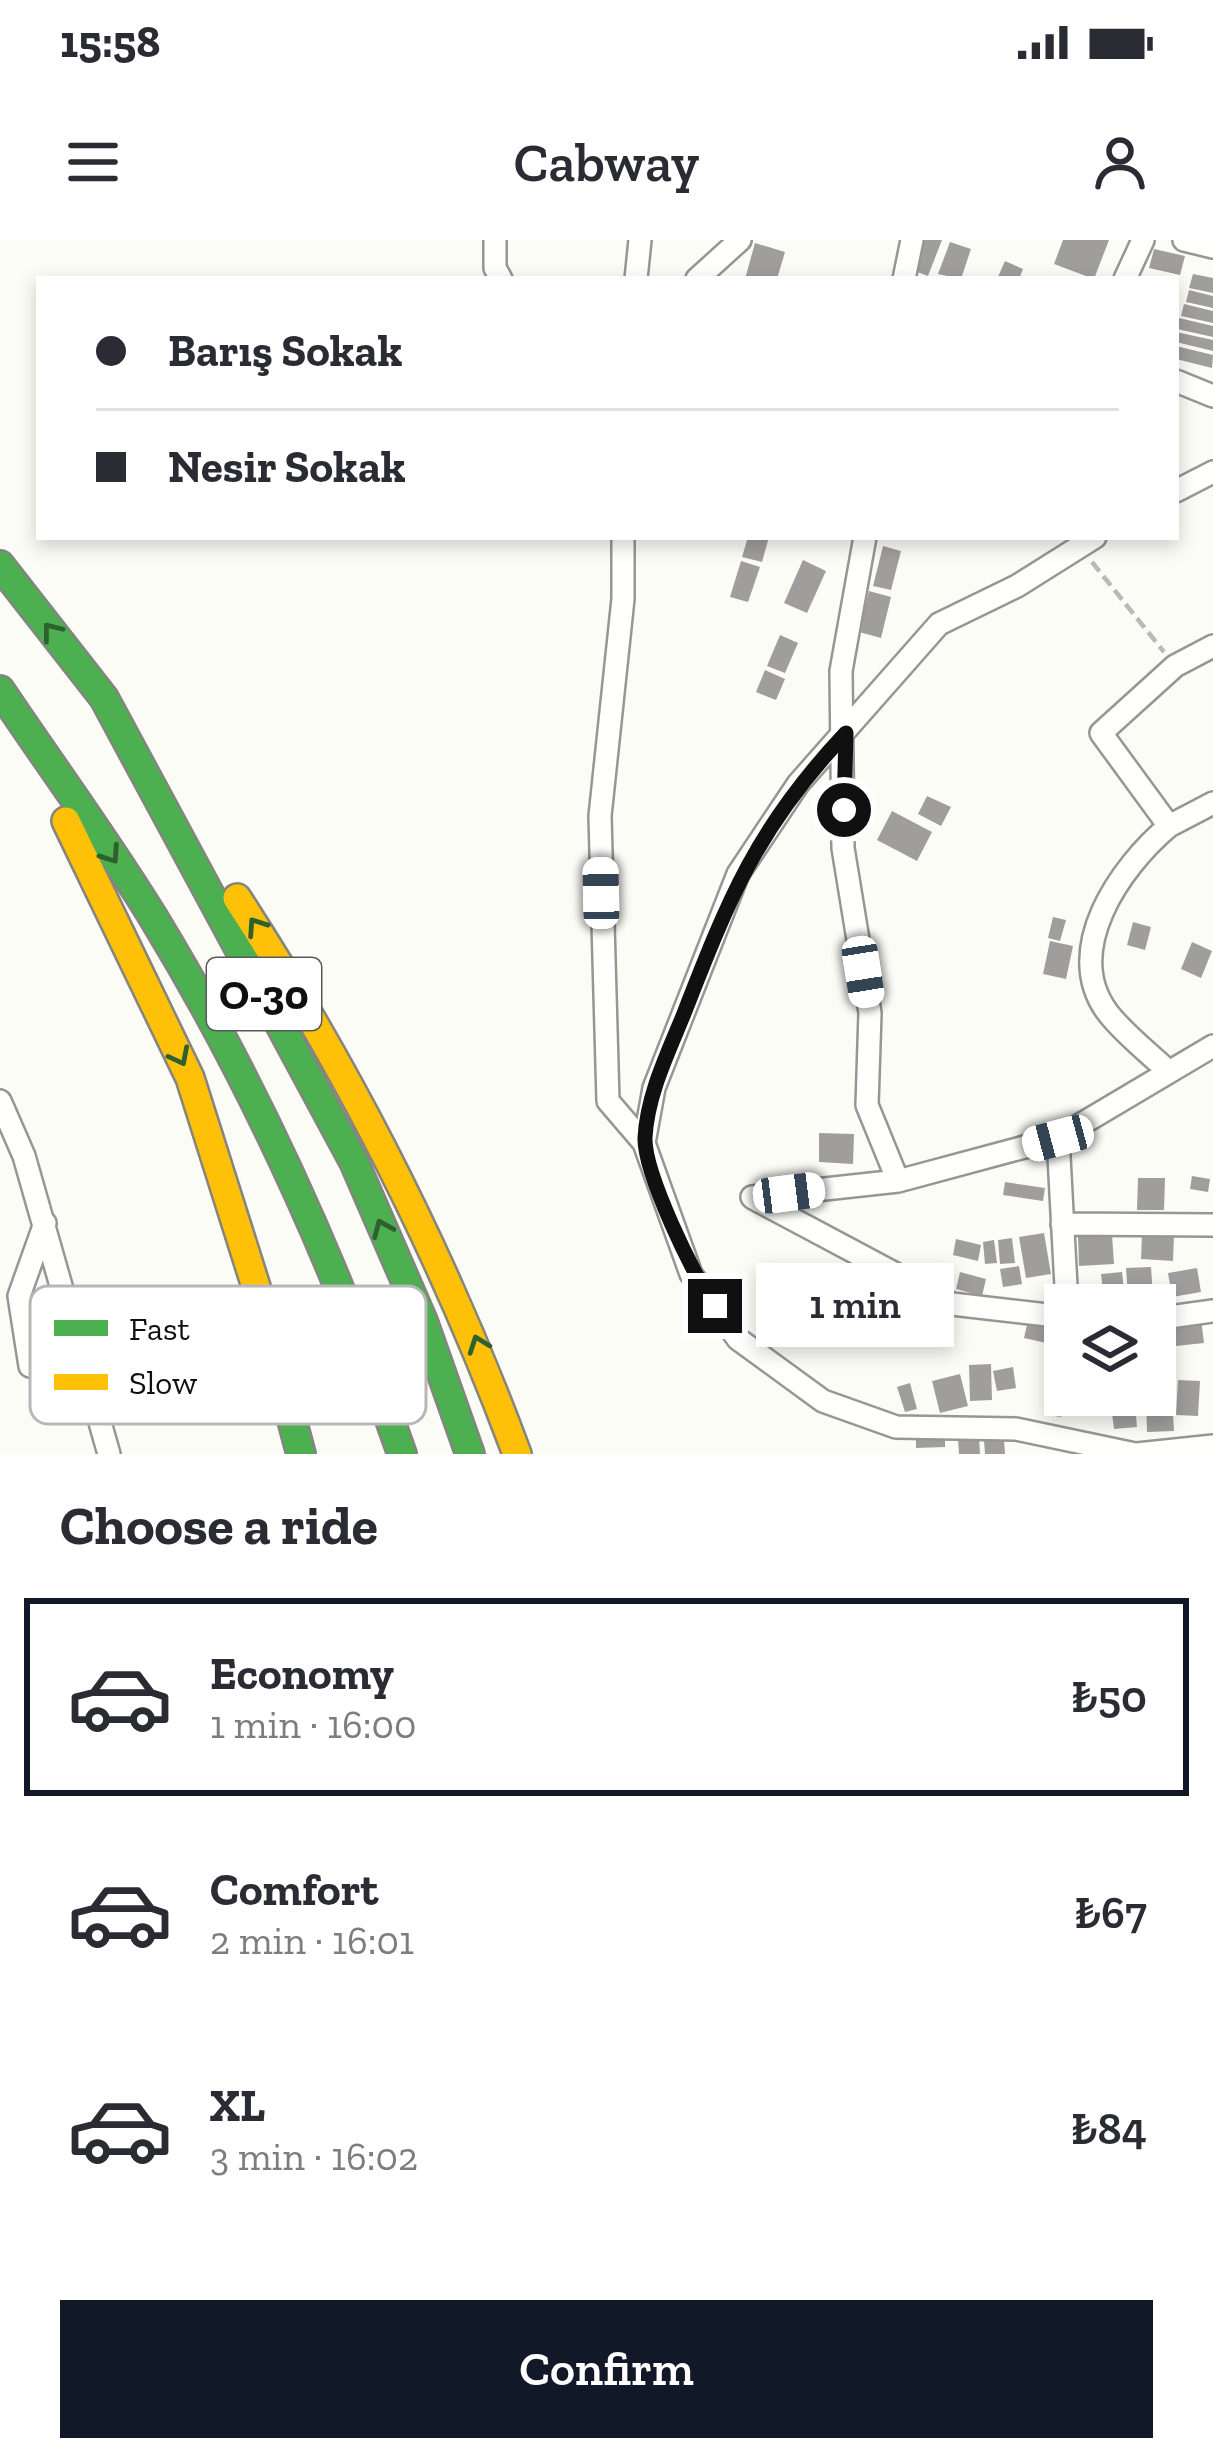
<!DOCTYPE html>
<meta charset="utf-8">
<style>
:root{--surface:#fff;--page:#f7f7f7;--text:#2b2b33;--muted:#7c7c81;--line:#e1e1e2;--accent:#111827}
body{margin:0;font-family:"Zilla Slab",serif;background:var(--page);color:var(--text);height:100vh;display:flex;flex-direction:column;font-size:45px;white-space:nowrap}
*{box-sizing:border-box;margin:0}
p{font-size:39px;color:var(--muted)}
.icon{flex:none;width:66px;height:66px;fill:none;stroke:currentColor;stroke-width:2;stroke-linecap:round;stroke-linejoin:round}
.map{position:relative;height:1214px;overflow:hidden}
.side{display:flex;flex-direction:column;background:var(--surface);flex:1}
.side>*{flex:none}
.top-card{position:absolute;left:36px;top:36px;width:1143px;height:264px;border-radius:0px;box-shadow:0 6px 18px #0003;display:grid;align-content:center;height:264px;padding:0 60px;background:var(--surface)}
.fabs{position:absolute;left:1044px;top:1044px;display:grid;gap:24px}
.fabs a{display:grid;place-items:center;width:132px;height:132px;border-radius:0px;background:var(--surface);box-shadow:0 6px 18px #0003;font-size:60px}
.end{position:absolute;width:54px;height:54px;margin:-27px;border:15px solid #101010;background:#fff;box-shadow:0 0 0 6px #fff}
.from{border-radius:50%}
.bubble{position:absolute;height:84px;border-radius:0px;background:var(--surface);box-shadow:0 6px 18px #0003;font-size:39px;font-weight:600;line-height:84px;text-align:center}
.car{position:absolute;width:36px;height:72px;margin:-36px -18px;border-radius:15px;box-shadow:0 0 9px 3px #0007;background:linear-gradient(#fff 24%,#345 0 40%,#fff 0 76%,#345 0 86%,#fff 0)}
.top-card b{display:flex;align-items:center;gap:42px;height:114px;font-size:45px}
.top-card b+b{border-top:3px solid var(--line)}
.top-card i{width:30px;height:30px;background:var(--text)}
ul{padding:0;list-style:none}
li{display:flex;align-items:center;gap:36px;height:198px;margin:0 24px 18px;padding:0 36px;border:6px solid transparent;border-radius:0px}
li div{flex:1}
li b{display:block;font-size:45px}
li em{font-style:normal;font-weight:600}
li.active{border-color:var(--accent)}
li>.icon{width:108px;height:108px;stroke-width:1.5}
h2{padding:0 60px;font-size:54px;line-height:144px}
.button{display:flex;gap:24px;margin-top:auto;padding:24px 60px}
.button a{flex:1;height:138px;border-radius:0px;background:var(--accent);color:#fff;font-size:48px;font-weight:600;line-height:138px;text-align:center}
.status{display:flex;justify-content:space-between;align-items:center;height:84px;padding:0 60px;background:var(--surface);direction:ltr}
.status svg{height:33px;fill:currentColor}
header{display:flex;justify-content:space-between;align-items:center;height:156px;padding:0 60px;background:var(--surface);font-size:54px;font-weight:600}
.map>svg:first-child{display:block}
.building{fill:#a09e9c}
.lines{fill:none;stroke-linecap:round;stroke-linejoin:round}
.street-casing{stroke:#969694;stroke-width:26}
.fast-casing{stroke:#848481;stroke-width:32}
.slow-casing{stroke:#848481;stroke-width:32}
.path{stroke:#b9b9b8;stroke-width:4.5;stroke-dasharray:12 6;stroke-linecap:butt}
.street{stroke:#fffffe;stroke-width:21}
.fast{stroke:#4caf50;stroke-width:27}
.slow{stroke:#ffc107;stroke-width:27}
.oneway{stroke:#2e6030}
.route{stroke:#101010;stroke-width:15}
.labels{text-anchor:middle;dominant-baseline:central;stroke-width:12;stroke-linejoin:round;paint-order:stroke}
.shield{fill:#fff;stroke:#585858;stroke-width:3}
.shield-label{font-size:42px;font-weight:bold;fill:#101010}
.key{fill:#fff;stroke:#b7b7b7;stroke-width:3}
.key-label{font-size:33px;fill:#101010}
</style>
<div class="status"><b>15:58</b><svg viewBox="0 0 49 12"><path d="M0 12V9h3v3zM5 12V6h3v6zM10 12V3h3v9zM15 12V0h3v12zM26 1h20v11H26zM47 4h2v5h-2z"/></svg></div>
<header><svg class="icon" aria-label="menu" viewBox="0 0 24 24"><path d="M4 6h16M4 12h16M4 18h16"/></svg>Cabway<svg class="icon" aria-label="person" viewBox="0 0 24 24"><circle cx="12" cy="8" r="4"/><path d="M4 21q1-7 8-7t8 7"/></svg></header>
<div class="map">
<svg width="1213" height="1214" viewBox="0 0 1213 1214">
<rect width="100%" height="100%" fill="#fcfcf7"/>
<path class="building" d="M917,0H942L928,36L907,28Z
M1063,0H1109L1094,39L1054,24Z
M950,2L971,9L961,39L938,34Z
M755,3L785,12L777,39H745Z
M1154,9L1185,16L1180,35L1149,28Z
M1005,21L1023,29L1019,39H997Z
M1193,34L1213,38V53L1189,48Z
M1189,50L1213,56V68L1186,62Z
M1184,64L1213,71V83L1181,76Z
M1179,78L1213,86V97L1177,89Z
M1176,92L1213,100V111L1176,102Z
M1176,106L1213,115L1212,128L1176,119Z
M748,297H769L762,322L742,317Z
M883,306L901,311L891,350L873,346Z
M803,320L826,331L807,373L784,363Z
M741,321L760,327L748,362L730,357Z
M869,351L891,357L881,398L859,392Z
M780,395L798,403L785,433L767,426Z
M765,430L785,439L776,460L756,452Z
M927,556L951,567L941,586L918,574Z
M892,571L932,592L917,621L877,600Z
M1053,677L1066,680L1060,701L1048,698Z
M1133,682L1151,687L1145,710L1127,705Z
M1050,701L1073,706L1066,739L1043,734Z
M1192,702L1212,711L1201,738L1181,729Z
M819,893L854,894L853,924L819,922Z
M1192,936L1210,939L1208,952L1190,949Z
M1138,938H1165L1164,970H1137Z
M1005,942L1045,948L1043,961L1003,955Z
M1044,993L1051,1034L1026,1038L1019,997Z
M1112,994L1114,1024L1079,1026L1078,996Z
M1142,994L1174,995L1173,1021L1141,1019Z
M1012,998L1015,1023L1000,1024L998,1000Z
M956,999L981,1005L978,1021L953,1015Z
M994,1000L997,1023L985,1024L983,1002Z
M1019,1026L1022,1044L1003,1047L1000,1029Z
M1151,1027L1153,1056L1128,1057L1126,1028Z
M1197,1028L1201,1052L1172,1057L1168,1033Z
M960,1032L986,1039L982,1056L956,1049Z
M1122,1032L1125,1060L1104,1062L1101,1034Z
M1201,1079L1204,1103L1176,1106L1173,1083Z
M1028,1080L1064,1088L1060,1106L1024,1098Z
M991,1124L992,1160L970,1161L969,1125Z
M1013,1127L1016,1148L997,1151L993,1131Z
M960,1134L968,1166L940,1173L932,1141Z
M1178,1140L1200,1141L1198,1176L1176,1175Z
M910,1143L917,1169L905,1172L897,1147Z
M1172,1155L1174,1191L1147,1192L1146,1156Z
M1135,1163L1137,1187L1114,1189L1111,1166Z
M945,1195V1207L916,1208V1197Z
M979,1198L980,1214H959L958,1199Z
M1004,1199L1005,1214H985L984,1200Z"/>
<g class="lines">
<defs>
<path id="street" d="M495,0V28L501,39
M1184,0L1213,7
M636,39L640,0
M697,39L740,0
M904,39L912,0
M1125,39L1143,0
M1176,141L1213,156
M1176,251L1213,232
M623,297V359L600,576L608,861L644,903L691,1034L738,1099L823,1161L896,1187L1016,1189L1135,1214
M865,297L841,431L843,608L870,773L867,865L898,941
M1213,406L1175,426L1101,493L1169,586L1213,563
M1169,586C1120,627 1061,711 1108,773C1124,794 1149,813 1169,832
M0,861L24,916L109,1214
M1058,898L1067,1065
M644,903L654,848L738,634L798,544L939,384L1017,346L1095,297
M752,957L898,941L1058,898L1213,806
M753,958L952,1064L1065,1077
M1062,984L1213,985
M1155,1079L1213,1071
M30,1126L19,1056L45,983
M1137,1214L1213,1206"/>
<path id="fast" d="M0,325L104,458L354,922L423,1081L470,1214
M0,450C51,526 105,599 153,677C256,846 337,1027 402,1214
M258,1053L301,1214"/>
<path id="slow" d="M66,581L190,838L258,1053
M237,658C351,834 444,1017 517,1214"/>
</defs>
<use href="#street" class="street-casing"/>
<use href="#fast" class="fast-casing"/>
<use href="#slow" class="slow-casing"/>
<path class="path" d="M1092,322L1164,412
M1059,1177L1065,1105"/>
<use href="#street" class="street"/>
<use href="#fast" class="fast"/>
<use href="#slow" class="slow"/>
</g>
<defs><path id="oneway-chevron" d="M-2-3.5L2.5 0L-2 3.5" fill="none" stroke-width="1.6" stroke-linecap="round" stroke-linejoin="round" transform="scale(3)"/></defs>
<g class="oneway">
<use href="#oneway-chevron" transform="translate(51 391) rotate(-128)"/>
<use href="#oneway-chevron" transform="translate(111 615) rotate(56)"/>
<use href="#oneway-chevron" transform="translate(256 686) rotate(-124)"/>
<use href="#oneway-chevron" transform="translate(180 817) rotate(63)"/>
<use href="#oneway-chevron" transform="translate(382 988) rotate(-113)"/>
<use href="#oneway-chevron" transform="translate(478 1104) rotate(-110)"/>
</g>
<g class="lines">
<path class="route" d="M715,1066C694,1037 644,933 645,898C647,856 667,815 683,776C729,658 757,587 846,493L844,570"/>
</g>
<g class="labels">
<rect class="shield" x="207" y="718" width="114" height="72" rx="9"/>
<g class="shield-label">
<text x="264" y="754">O-30</text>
</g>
</g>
<rect x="30" y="1046" width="396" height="138" rx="18" class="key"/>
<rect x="54" y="1080" width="54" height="16" fill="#4caf50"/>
<rect x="54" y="1134" width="54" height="16" fill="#ffc107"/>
<g class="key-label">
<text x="129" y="1100">Fast</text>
<text x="129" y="1154">Slow</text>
</g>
</svg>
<div class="fabs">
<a><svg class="icon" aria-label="layers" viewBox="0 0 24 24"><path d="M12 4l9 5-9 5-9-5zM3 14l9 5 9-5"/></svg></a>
</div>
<i class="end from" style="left:844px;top:570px"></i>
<i class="end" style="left:715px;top:1066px"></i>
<div class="bubble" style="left:756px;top:1023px;width:198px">1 min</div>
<i class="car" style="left:601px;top:653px;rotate:359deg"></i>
<i class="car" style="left:863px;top:732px;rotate:171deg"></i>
<i class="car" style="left:1058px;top:898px;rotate:255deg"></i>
<i class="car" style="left:789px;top:953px;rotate:83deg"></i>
<div class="top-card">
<b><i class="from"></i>Barış Sokak</b>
<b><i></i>Nesir Sokak</b>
</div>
</div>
<section class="side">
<h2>Choose a ride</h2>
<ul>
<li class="active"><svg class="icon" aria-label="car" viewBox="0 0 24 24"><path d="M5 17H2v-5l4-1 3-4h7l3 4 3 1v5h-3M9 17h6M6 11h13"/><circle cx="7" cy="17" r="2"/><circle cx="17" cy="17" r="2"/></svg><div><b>Economy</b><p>1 min · 16:00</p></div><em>₺50</em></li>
<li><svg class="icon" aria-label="car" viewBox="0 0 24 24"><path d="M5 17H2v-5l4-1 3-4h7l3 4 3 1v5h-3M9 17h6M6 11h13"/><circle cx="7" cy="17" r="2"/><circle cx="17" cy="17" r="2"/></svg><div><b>Comfort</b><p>2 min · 16:01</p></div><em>₺67</em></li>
<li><svg class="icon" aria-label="car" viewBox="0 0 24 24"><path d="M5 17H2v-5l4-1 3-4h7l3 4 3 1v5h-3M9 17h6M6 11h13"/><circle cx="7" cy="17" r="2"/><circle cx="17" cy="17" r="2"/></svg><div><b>XL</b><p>3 min · 16:02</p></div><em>₺84</em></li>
</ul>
<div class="button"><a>Confirm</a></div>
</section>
